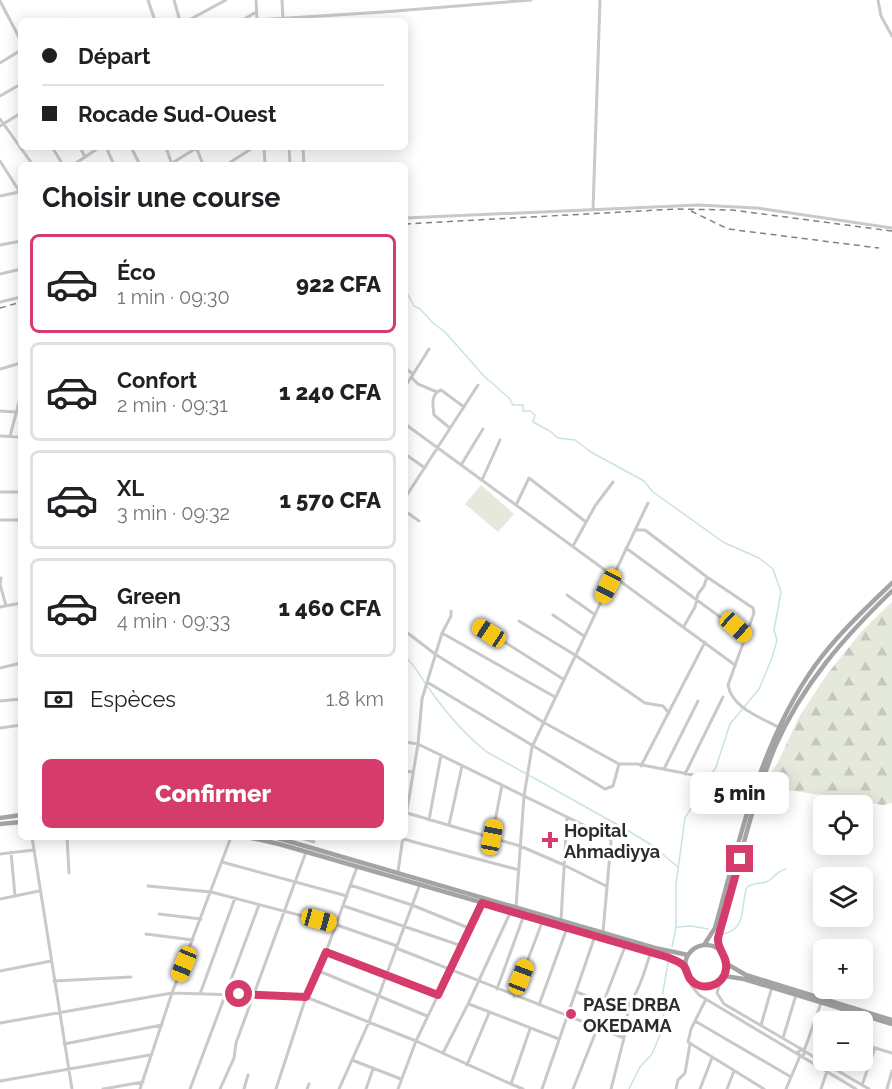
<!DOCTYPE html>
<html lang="fr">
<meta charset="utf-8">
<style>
:root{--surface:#fff;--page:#f2f2f2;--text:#202124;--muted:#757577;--line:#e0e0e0;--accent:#d53c6b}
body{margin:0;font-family:Raleway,sans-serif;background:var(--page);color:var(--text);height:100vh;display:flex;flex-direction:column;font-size:22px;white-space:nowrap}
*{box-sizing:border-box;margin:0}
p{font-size:20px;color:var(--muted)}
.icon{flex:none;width:33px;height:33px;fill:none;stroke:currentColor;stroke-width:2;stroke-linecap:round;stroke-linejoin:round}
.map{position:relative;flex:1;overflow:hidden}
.side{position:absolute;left:18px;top:162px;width:390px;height:678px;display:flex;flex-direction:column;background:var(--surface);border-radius:9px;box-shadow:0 3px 15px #0003}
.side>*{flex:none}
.guide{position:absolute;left:18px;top:18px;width:390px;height:132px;border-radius:9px;box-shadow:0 3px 15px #0003;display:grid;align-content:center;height:132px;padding:0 24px;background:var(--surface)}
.tools{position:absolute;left:813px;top:795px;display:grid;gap:12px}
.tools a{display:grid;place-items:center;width:60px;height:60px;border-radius:9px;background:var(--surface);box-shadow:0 3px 15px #0003;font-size:30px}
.end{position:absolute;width:27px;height:27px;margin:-14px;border:8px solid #d53c6b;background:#fff;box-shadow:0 0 0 3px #fff}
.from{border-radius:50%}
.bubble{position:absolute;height:42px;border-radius:9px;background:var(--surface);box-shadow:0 3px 15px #0003;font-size:20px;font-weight:800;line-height:42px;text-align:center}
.car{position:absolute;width:18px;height:36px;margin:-18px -9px;border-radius:8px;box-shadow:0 0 4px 2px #0007;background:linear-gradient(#f5c518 24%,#345 0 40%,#f5c518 0 76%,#345 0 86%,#f5c518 0)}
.guide b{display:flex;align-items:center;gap:21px;height:57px;font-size:22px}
.guide b+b{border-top:2px solid var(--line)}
.guide i{width:15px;height:15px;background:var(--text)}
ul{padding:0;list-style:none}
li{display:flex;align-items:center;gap:18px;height:99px;margin:0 12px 9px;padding:0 12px;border:3px solid var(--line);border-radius:9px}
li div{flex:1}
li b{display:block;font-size:22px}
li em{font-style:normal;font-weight:800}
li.active{border-color:var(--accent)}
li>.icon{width:54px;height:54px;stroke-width:1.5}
h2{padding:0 24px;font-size:27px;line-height:72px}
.pay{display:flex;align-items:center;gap:15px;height:66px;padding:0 24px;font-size:22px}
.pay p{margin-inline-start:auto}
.cta{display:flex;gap:12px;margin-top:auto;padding:12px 24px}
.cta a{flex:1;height:69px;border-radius:9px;background:var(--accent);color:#fff;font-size:24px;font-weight:800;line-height:69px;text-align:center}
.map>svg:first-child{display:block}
.forest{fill:url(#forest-firs)}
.pitch{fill:#e5e9db}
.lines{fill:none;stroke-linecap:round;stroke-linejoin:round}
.stream{stroke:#c8e2e7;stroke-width:1.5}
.minor{stroke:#c9c9c9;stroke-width:3}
.major{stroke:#a4a4a4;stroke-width:4.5}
.rail{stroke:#818181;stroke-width:1.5;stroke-dasharray:6 4.5;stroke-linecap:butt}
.route{stroke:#d53c6b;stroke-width:8}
.poi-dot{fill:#d53c6b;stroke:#fff;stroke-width:2}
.labels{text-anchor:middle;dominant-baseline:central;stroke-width:6;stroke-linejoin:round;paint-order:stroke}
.poi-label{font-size:18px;font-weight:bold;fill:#2c2c2c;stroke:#fff;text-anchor:start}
</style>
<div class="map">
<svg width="892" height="1089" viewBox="0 0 892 1089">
<defs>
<pattern id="forest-firs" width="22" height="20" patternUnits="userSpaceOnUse" patternTransform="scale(1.5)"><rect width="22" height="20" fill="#e5e9db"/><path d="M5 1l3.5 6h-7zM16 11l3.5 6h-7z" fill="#c5c8bc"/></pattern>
</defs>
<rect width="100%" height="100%" fill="#fff"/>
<path class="forest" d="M892,602V803L883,805L763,786L778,762L799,717L828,673L862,631Z"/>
<path class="pitch" d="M481,485L514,514L498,532L465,504Z"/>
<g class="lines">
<path class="stream" d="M405,289L414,306L420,309L433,323L445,332L484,376L509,398L513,405H523V411H530L535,415L533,422L550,431L558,438L575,440L591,452L644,481L653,492L723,542L759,558L773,569L781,592L774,630L777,640L772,658L759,689L730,724L716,767L685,818L676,884V927L672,947
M405,657C417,666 421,679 430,690C447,714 464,734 487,752L627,830L650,844L678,867
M677,927L691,926L708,929
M723,934C748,929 740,905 747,887C753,883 758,884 766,882C774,879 776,871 786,869
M629,1089L640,1067L652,1054L660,1035L664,1017L661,1010V1003L668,963"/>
<path class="minor" d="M148,0L155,21
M174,0L180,21
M256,0L257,19
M282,0L283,21
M878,0L881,16L892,36
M0,1L21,41
M257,20L383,12L531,0
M69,21L72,19V21
M187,21L226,0
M241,21L256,12
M0,63L21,50
M0,96L21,84
M0,119L33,165
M0,126L21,113
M52,147L63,165
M80,147L85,157
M106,147L114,165
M131,147L140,165
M166,147L172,165
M264,147L265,165
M289,147L290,165
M303,147L304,165
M197,149L203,165
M0,161L21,194
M73,165L100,147
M169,165L198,147
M226,165L254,147
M0,196L19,192
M593,210L600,0
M405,218L698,205L757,208L892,228
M0,245L21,241
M0,274L21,269
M0,302L21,297
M405,368L413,374
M0,369L21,363
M411,377L418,384L437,392
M405,387L429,349
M0,411L16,412
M405,424L735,665
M450,428L434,415C433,406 430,394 441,390L464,407
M0,436L21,437
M10,436L21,395
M405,454L425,468
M461,465L483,429
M482,480L500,440
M0,492H21
M405,498L478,385
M516,505L529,478L586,522
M405,511L419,521
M0,520H21
M635,530H645L707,577L753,608L754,613L728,685C732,708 760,717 778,727
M573,546L595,506L613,482
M626,548L746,636
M1,578L0,584L6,606
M567,595L594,614
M0,607L21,603
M553,615L584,636
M519,621L575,655L645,703L663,706L669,713
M479,626L563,679
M684,626L695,607L698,594L704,586L707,577
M405,631L435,654L543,722L619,764H637L755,787
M442,633L555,697
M0,668L21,663
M427,682L605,789L613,786L619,764
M0,701L21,699
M0,728L21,725
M405,742L418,744L610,838L611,842L603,932
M641,766L705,642
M664,769L698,701
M405,771L413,772
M685,774L723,697
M407,813L520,846L564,865L606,886
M429,820L441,755
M405,822L418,744L422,699L442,633L451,616V611
M449,825L462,766
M32,837L72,1089
M67,837L69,873
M298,837L314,842
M492,837L502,785
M403,839L519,870
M11,852L15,896
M0,854L34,850
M222,862L347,896
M398,872L403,837
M350,885L412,905L471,929
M148,886L211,892L337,925L397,946
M0,899L39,891
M344,906L462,946
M516,907L524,796L532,747L648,503
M159,914L201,919
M561,920L567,817
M146,934L193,940
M396,948L624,1038
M326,952L438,995
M0,971L51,961
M319,971L427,1016
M688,976L691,985L699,995L856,1089
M54,981L131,977
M720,982L717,993L724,1004L803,1050
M497,989L524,915
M577,992L616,1009C637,1008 644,970 651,952
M200,994L235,898
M514,996L543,920
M706,999L691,1029L688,1042L764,1089
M603,1003L626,944
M821,1003L804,1051L869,1089
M469,1004L559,1039
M539,1005L567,928
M695,1021L791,1077
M0,1023L172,993L306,997L416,1041L511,1084L530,1029
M761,1025L772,987
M812,1028L824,1031
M783,1038L796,995
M64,1044L162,1025
M862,1044L892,1053
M443,1053L468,1004L511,911
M352,1060L401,1079
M467,1065L489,1013
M0,1081L150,1055
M511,1084L523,1089
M862,1085L875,1048
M103,1089L143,1082
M140,1089L172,993L231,837
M190,1089L259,905
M220,1089L234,1058L236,1043L306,852
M244,1089L248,1075
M276,1089L306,997L319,971L357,867
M307,1089L309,1084
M339,1089L369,1022L420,884
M366,1089L373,1069
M398,1089L416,1041L482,903
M542,1089L595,936
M573,1089L597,1029
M611,1089L624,1038L629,1004
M676,1089L678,1080L685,1073L690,1044
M700,1089L712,1058
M727,1089L734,1071
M786,1089L800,1056L798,1052L802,1049L805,1053L802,1056
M821,1089L827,1071
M887,1089L892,1071"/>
<path class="major" d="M0,818L21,815
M0,824L21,822
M247,837L279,844L619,942L667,957L685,967
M274,837L655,948L688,955
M704,945L715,928C740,839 759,745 814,667C836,636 864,610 892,583
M685 966a21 21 0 1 1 42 0a21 21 0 1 1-42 0Z
M719,950L717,941L720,930C738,869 751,805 775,747C802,685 844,637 892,591
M727,964L746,975L892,1020
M724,976L744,979L892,1024"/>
<path class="rail" d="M691,211L728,229L879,248
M405,224L676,209L732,210L892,231
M0,308L21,302"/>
</g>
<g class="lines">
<path class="route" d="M239,994L306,997L326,952L438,995L482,903L667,957C672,959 681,962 684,966C687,970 687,975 690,979C701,993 724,986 726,969C728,956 717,950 718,938L740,859"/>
</g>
<g class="poi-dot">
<path d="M547 831h6v6h6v6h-6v6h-6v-6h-6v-6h6z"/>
<circle cx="571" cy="1014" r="6"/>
</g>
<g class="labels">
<g class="poi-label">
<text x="564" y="830">Hopital<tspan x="564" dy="21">Ahmadiyya</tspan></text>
<text x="583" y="1004">PASE DRBA<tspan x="583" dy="21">OKEDAMA</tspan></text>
</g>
</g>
</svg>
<div class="tools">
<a><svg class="icon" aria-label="locate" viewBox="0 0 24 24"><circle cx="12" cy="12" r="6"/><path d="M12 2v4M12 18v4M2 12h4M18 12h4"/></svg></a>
<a><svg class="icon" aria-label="layers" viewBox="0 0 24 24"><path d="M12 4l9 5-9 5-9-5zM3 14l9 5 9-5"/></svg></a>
<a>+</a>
<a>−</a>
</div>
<i class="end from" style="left:239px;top:994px"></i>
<i class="end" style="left:740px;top:859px"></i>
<div class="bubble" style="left:690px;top:772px;width:99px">5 min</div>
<i class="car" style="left:608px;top:586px;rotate:206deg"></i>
<i class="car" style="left:736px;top:627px;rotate:132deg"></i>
<i class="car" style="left:489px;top:633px;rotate:303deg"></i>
<i class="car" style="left:492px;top:837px;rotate:11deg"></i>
<i class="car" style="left:319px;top:920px;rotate:105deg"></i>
<i class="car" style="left:184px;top:964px;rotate:202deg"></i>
<i class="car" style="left:521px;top:977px;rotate:21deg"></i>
<div class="guide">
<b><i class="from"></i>Départ</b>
<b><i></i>Rocade Sud-Ouest</b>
</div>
<section class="side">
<h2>Choisir une course</h2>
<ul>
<li class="active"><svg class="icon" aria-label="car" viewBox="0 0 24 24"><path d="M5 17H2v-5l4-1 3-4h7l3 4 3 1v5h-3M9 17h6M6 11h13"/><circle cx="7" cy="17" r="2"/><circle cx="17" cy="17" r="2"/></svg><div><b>Éco</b><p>1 min · 09:30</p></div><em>922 CFA</em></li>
<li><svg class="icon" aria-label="car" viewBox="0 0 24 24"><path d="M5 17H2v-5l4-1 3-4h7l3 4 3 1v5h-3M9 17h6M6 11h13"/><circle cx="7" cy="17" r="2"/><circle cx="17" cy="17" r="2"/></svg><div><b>Confort</b><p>2 min · 09:31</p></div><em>1 240 CFA</em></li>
<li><svg class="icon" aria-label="car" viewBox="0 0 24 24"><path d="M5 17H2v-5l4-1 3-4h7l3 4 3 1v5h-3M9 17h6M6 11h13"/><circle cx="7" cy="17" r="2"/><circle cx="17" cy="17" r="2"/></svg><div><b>XL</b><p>3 min · 09:32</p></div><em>1 570 CFA</em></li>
<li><svg class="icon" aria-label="car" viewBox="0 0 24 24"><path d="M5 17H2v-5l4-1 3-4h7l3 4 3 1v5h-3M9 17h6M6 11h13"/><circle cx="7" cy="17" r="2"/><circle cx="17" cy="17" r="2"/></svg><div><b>Green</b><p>4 min · 09:33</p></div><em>1 460 CFA</em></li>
</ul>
<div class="pay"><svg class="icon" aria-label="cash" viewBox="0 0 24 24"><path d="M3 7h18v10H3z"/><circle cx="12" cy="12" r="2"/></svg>Espèces<p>1.8 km</p></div>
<div class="cta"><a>Confirmer</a></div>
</section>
</div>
